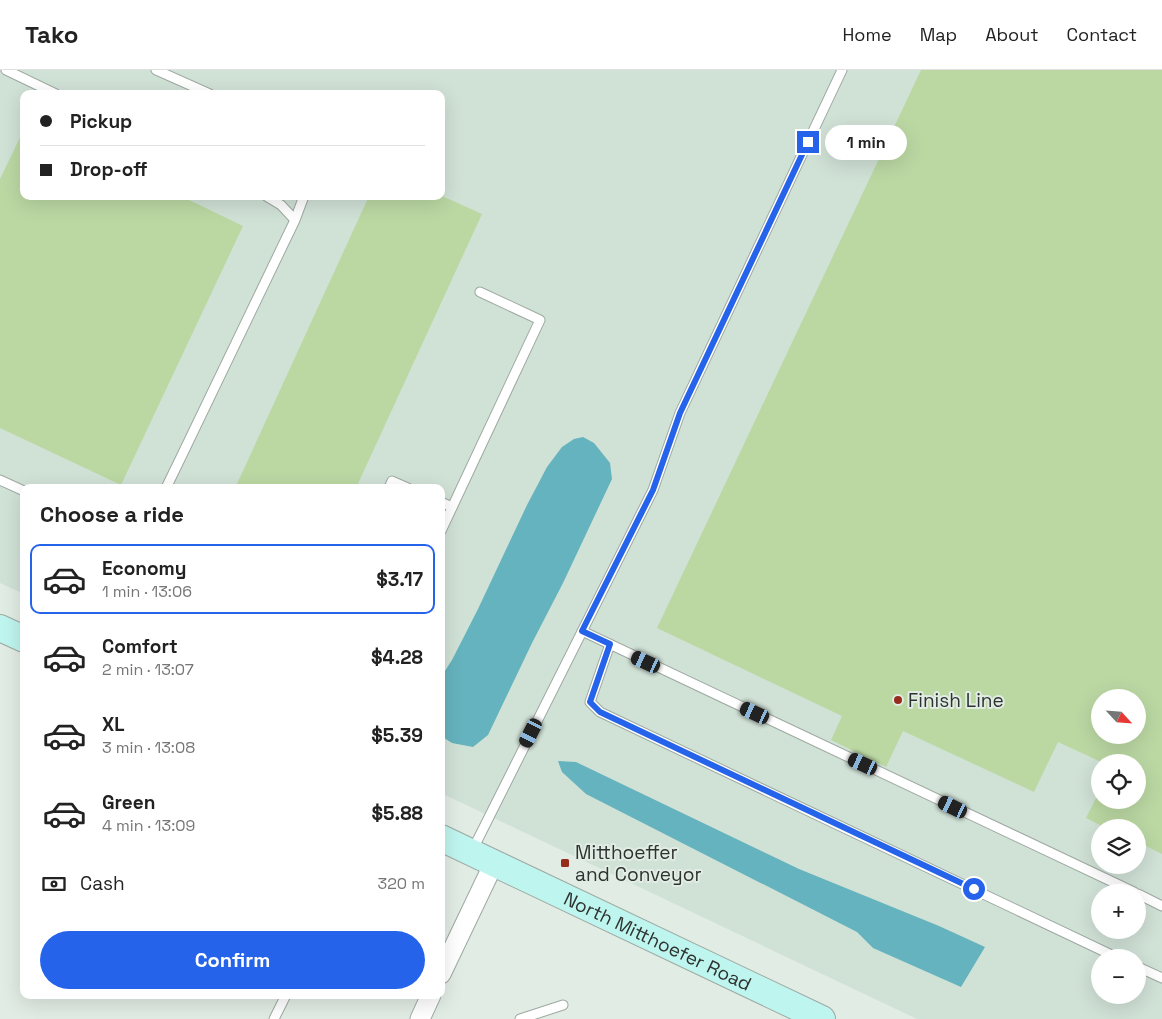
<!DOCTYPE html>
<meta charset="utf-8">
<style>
:root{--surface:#fff;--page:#f2f2f2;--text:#222;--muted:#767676;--line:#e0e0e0;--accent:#2563eb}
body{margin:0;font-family:"Space Grotesk",sans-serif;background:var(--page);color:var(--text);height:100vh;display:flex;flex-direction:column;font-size:19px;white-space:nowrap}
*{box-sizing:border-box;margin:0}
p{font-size:16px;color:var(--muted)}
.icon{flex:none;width:28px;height:28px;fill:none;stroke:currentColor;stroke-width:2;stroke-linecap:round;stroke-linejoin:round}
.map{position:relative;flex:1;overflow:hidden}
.sheet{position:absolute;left:20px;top:414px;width:425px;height:515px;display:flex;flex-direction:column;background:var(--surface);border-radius:10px;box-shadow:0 5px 20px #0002}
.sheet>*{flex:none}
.banner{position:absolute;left:20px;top:20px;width:425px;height:110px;border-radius:10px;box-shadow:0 5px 20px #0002;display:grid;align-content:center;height:110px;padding:0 20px;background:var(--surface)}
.needle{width:32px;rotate:116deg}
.buttons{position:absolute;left:1091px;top:619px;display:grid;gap:10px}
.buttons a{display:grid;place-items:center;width:55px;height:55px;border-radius:50%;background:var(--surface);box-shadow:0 5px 20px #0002;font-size:25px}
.end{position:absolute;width:22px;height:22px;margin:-11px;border:6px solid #2563eb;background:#fff;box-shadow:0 0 0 2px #fff}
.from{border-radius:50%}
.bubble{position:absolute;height:35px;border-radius:18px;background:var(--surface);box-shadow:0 5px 20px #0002;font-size:16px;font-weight:800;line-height:35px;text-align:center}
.car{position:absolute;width:15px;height:30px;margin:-15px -8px;border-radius:6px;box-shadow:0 0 4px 1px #0007;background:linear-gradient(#222 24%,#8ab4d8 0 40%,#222 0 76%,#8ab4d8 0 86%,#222 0)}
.banner b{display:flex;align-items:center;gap:18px;height:48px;font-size:19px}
.banner b+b{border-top:1px solid var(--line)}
.banner i{width:12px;height:12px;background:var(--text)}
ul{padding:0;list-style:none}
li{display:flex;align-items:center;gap:15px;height:70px;margin:0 10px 8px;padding:0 10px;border:2px solid transparent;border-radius:10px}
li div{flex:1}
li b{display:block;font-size:19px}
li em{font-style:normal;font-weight:800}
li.selected{border-color:var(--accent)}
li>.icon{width:45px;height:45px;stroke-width:1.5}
h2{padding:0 20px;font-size:22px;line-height:60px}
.pay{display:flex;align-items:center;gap:12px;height:55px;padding:0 20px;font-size:19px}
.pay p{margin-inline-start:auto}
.cta{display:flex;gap:10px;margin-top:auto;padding:10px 20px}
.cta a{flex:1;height:58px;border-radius:30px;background:var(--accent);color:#fff;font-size:20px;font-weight:800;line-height:58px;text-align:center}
header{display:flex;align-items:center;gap:30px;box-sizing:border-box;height:70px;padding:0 25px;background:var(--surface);border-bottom:1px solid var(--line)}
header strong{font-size:24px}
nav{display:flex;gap:28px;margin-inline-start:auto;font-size:18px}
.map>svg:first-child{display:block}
.built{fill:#d0e1d6;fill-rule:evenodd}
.water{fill:#65b3be}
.building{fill:#bbd8a3;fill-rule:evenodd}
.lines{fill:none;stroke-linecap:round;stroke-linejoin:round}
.lane-casing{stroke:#9ea9a2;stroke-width:11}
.street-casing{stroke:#9ea9a2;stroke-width:21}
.secondary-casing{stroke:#9ea9a2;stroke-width:28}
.lane{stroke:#fff;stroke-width:9}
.street{stroke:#fff;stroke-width:19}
.secondary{stroke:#bef5ee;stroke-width:26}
.route{stroke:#2563eb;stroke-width:6}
.poi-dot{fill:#952c1c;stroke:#e1ece4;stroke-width:2}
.labels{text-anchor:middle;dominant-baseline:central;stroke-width:4;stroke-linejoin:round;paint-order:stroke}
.poi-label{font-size:19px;fill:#2e3330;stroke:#e1ece4;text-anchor:start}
.street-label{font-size:19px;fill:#2e3330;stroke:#e1ece4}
</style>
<header>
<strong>Tako</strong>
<nav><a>Home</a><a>Map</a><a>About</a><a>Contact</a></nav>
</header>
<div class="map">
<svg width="1162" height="949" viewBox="0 0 1162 949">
<rect width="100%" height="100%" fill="#e1ece4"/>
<path class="built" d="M0,0H1162V949H917L441,723V418H24V524L0,513ZM24,24H441V126H24ZM1100,628H1138V665H1100ZM1100,692H1138V730H1100ZM1100,758H1138V795H1100ZM1100,822H1138V860H1100ZM1100,888H1138V925H1100Z"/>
<path class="water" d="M583,367L594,373L610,393L612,409L563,513L532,573L488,665L473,677L452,673L441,666V607L452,590L478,539L527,435L547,397L562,377L574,369Z
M558,691L576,692L799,799L939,856L985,877L961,917L873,878L857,862L586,724L562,702Z"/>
<path class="building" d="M921,0H1162V784L1138,772V758H1106L1086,748L1100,720V730H1138V692H1101L1058,672L1034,722L903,661L886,697L831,670L842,646L657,558ZM1100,628H1138V665H1100Z
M24,59V126H181L243,156L121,415L0,358V109Z
M369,126H442L482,144L356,418H239L236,416Z"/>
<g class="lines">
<defs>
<path id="lane" d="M6,0L56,24
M156,0L210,24
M266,126L281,135L295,150
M0,410L24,421
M166,418L183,383L295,150L304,126
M389,418L392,411L408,418
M441,432L452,437
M441,461L540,250L480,222
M582,561L1134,822
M610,574L590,632L600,642L1118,888
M472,781L653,420L680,343L842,0
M1138,824L1162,836
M1138,897L1162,908
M274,949L286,925
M520,949L563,935"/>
<path id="street" d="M441,904L494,793
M420,949L431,925"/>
<g id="secondary">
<path d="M0,558L24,569"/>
<path id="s1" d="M441,768L822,949"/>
</g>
</defs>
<use href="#lane" class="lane-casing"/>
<use href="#street" class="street-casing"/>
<use href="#secondary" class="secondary-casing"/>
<use href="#lane" class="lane"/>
<use href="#street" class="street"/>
<use href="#secondary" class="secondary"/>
</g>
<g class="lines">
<path class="route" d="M808,72L680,343L653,420L582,561L610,574L590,632L600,642L974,819"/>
</g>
<g class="poi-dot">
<circle cx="898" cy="630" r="5"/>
<rect x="560" y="788" width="10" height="10" rx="2.5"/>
</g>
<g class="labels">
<g class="poi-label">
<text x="908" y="630">Finish Line</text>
<text x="575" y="782">Mitthoeffer<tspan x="575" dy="22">and Conveyor</tspan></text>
</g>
<g class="street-label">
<text stroke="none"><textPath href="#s1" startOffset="240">North Mitthoefer Road</textPath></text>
</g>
</g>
</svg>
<div class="buttons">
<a><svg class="needle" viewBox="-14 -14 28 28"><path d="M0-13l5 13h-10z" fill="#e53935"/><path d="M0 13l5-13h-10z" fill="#767676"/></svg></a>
<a><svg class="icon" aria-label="locate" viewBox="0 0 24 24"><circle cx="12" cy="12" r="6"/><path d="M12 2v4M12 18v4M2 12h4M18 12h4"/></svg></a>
<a><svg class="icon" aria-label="layers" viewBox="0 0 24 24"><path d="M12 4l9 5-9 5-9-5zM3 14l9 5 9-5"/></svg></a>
<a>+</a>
<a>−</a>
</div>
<i class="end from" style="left:974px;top:819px"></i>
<i class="end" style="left:808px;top:72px"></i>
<div class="bubble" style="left:825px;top:55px;width:82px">1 min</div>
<i class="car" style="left:646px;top:592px;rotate:295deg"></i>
<i class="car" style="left:755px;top:643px;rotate:295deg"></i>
<i class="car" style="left:531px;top:663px;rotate:207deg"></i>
<i class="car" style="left:863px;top:694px;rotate:295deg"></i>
<i class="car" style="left:953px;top:737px;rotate:296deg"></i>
<div class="banner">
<b><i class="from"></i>Pickup</b>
<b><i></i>Drop-off</b>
</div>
<section class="sheet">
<h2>Choose a ride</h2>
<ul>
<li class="selected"><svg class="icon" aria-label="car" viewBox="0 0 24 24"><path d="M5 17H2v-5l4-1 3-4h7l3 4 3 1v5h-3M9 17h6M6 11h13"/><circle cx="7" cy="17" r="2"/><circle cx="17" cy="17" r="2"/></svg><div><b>Economy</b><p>1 min · 13:06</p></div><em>$3.17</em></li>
<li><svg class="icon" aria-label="car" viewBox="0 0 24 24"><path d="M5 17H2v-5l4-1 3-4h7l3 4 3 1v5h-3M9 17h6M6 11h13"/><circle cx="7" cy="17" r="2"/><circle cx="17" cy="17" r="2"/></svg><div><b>Comfort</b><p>2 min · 13:07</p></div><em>$4.28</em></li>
<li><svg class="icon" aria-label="car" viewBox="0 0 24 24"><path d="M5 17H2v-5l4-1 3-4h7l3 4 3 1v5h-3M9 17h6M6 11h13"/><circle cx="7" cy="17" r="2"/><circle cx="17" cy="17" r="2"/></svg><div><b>XL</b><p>3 min · 13:08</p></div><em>$5.39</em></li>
<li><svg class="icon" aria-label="car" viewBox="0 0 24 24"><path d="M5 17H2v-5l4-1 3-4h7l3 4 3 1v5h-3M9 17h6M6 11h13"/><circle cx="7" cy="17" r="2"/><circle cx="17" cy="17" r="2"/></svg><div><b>Green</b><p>4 min · 13:09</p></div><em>$5.88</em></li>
</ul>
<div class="pay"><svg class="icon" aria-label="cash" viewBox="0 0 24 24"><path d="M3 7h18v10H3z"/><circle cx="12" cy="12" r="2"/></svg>Cash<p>320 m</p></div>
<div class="cta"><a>Confirm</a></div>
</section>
</div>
